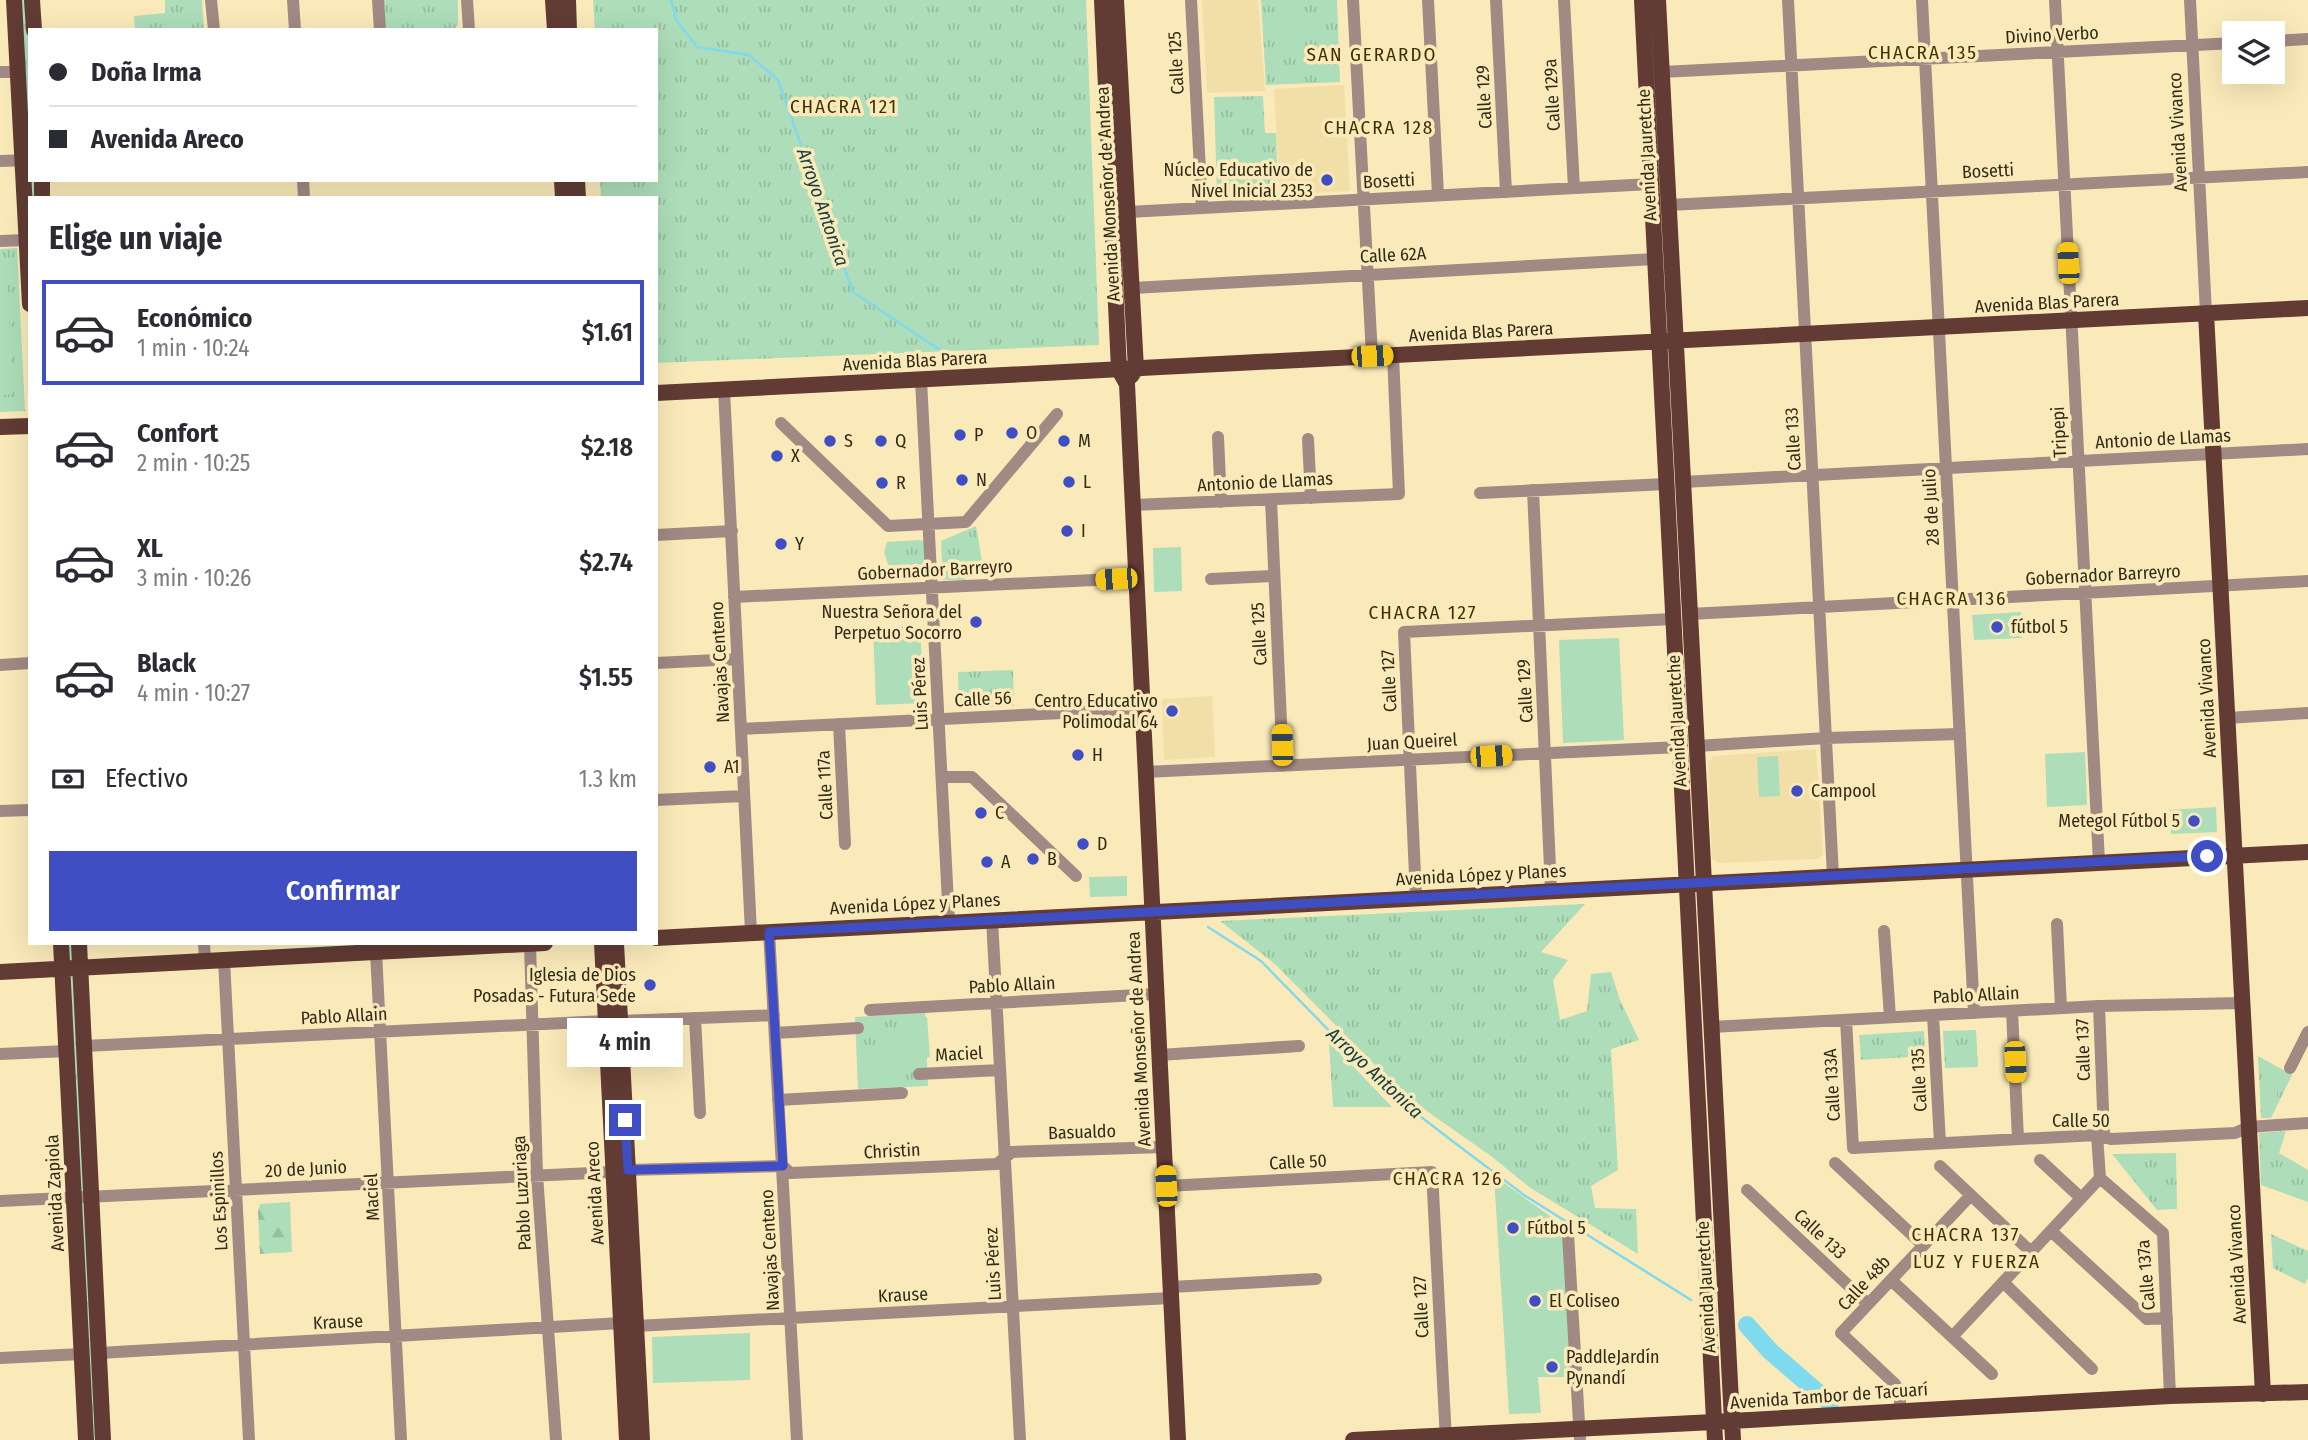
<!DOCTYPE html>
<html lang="es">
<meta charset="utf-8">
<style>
:root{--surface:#fff;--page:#f2f2f3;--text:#2b2b33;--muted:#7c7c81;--line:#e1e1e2;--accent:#3f4ec2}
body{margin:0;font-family:"Fira Sans Condensed",sans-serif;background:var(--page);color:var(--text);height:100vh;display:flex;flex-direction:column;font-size:26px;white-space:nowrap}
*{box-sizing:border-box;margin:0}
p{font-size:23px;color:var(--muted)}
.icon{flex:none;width:38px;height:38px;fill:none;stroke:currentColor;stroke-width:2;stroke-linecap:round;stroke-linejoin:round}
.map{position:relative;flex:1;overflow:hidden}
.drawer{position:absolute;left:28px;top:196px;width:630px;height:749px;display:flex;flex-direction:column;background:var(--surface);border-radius:0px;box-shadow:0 7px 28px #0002}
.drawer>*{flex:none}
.top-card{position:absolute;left:28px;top:28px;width:630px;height:154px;border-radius:0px;box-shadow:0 7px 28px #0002;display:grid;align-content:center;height:154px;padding:0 21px;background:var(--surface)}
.fabs{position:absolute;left:2222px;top:21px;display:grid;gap:14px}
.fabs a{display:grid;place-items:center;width:63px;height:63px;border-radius:0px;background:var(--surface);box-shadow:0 7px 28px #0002;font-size:35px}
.end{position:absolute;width:32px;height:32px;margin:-16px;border:9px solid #3f4ec2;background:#fff;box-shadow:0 0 0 4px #fff}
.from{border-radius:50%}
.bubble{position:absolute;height:49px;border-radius:0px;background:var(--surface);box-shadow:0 7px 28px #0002;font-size:23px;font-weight:600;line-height:49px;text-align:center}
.car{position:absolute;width:21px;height:42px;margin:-21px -10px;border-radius:9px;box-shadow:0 0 5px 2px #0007;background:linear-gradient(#f5c518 24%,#345 0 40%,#f5c518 0 76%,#345 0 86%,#f5c518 0)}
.top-card b{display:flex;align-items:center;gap:24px;height:66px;font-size:26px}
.top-card b+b{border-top:2px solid var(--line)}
.top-card i{width:18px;height:18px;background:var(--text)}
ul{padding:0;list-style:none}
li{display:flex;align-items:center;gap:21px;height:105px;margin:0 14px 10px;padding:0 7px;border:4px solid transparent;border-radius:0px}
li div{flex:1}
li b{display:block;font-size:26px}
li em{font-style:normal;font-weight:600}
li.active{border-color:var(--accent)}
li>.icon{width:63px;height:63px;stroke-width:1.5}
h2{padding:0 21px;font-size:32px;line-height:84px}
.pay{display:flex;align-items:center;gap:18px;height:77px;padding:0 21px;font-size:26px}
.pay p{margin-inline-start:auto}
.primary-button{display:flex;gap:14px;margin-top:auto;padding:14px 21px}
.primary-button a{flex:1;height:80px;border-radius:0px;background:var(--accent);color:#fff;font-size:28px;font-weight:600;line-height:80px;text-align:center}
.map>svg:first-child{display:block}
.built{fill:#f2dfa7}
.grass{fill:url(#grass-tufts)}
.forest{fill:url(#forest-firs)}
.garden{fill:#adddb9}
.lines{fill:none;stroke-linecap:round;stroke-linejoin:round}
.stream{stroke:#7fdaed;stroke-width:2.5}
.river{stroke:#7fdaed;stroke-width:18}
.minor{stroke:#a18984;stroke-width:12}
.major{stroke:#613b34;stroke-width:16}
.route{stroke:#3f4ec2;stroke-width:9}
.poi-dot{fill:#3f4ec2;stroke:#faeab9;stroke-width:2.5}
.labels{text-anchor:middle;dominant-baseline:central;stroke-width:7;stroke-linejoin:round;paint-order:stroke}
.street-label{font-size:18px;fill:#312b18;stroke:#faeab9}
.poi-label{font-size:18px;fill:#312b18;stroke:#faeab9;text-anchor:start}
.neighbourhood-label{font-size:19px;letter-spacing:2px;fill:#3e3000;stroke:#faeab9}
.water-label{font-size:19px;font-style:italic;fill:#154048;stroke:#faeab9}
</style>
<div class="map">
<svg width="2308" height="1440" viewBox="0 0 2308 1440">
<defs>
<pattern id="grass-tufts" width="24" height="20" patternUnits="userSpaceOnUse" patternTransform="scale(1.75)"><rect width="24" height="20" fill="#adddb9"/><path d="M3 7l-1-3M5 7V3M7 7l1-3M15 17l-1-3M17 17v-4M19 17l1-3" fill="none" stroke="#95be9e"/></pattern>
<pattern id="forest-firs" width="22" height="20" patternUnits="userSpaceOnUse" patternTransform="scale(1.75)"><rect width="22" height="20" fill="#adddb9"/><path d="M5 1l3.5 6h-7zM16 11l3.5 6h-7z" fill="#95be9e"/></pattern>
</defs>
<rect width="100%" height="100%" fill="#faeab9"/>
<path class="built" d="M1202,0H1258L1265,91L1207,93Z
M1344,85L1350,191L1280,195L1274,89Z
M1212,696L1215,757L1164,760L1162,699Z
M1816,749L1823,854L1818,859L1718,863L1712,858L1708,763L1713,756Z"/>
<path class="grass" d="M20,0H28L30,180H37L38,198H30Z
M165,0H202L204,30H135L134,16L165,13Z
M383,0H458V25L454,30H387L385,27Z
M593,0H1086L1099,345L656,363V198H601L600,180H656V30H595Z
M1261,0H1337L1340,82L1266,85Z
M1263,96L1265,133H1276L1278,190L1217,192L1214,97Z
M17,248L25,411L0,412V249Z
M976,526L983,567L970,569L965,580H943L941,541Z
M920,540L924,541L928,573L924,578L900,579L888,564L884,552L887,542Z
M1013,670L1014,706L959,708L958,672Z
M1585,904L1541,952L1568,960L1553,980L1560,1020L1587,1011L1591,974L1611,972L1620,1000L1639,1040L1611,1049L1618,1170L1591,1186L1595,1208L1636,1209L1638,1254L1529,1187L1491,1156L1428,1112L1380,1070L1276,965L1220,921Z
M67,943H74L99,1440H92Z
M925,1013L928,1086L858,1089L855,1017Z
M1976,1030L1978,1067L1945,1068L1943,1031Z
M1924,1031L1925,1056L1861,1060L1859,1035Z
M1329,1041L1392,1107H1333Z
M2258,1056L2292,1075L2271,1118H2261Z
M2286,1131L2279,1153L2308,1170V1202L2261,1185L2259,1133Z
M2176,1153L2177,1209L2157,1210L2112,1154Z
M2271,1234L2308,1251V1278L2305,1284L2273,1268Z"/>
<path class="forest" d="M290,1202L292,1252L260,1254L258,1211L260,1204Z"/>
<path class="garden" d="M1302,5L1305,46L1284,48L1281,7Z
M1263,164L1264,188L1226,189L1225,166Z
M0,267H7L12,394L0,395Z
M1181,547L1182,591L1154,592L1153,548Z
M2021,612L2022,638L1974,640L1972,615Z
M920,626L924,703L876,705L873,628Z
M1619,638L1624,740L1563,743L1559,640Z
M2085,752L2087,805L2047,807L2045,754Z
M1778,756L1780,796L1759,797L1757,757Z
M2216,807L2217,832L2171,834L2170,810Z
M1127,876V896L1090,897L1089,877Z
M927,1017L930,1057L907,1059L904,1019Z
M903,1047L904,1079L862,1080L861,1049Z
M2277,1073V1100H2263V1074Z
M1494,1176L1564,1226L1571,1377H1538L1541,1413L1509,1414Z
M750,1333V1380L653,1383L652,1337Z"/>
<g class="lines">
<path class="stream" d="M671,0L676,20L697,47L749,55L778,80L853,292L943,352
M1208,927L1261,961L1390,1093L1451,1140L1524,1195L1691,1300"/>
<path class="river" d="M1747,1325L1770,1351L1830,1403"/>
<path class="minor" d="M211,0L214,30
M293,0L295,30
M378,0L380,30
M467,0L469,30
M1191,0L1202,208
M1353,0L1372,356
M1428,0L1438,195
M1496,0L1506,192
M1564,0L1574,188
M1788,0L1833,876
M1922,0L1974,1013
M2055,0L2099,862
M2190,0L2206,313
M2273,41L2308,39
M0,72H18
M1662,72L2235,43
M0,161L30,160
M303,180L304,198
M1669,205L2308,172
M1128,212L1651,184
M0,241L26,240
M1133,288L1655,259
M921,380L949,922
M724,390L751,932
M781,423L888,526L966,522L1057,414
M1218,437L1221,502
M1308,439L1311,498
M1683,482L2308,449
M1533,490L1551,890
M1480,493L1666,484
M1271,500L1283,766
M1133,505L1399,494L1393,355
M656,535L732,531
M1211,579L1274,576
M734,597L1136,578
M1690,614L2308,581
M656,663L737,659
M0,665L30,663
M2227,718L2308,713
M839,724L845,844
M741,729L1143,709
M1697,746L1826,738L1960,734
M1145,772L1680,747
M942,777H972L1076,876
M656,800L744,796
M0,811L30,810
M1416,897L1404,632L1673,619
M992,919L1020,1440
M2057,924L2061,1008
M769,931L797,1440
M1884,931L1890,1017
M204,943L205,961
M530,944L537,1175L556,1440
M376,952L401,1440
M224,960L249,1440
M2099,1006L2104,1135
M870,1010L1156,994
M2012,1011L2018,1139
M1933,1015L1940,1143
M695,1018L700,1113
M1846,1020L1853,1148L2097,1135L2111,1139L2235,1133L2249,1127L2308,1123
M620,1021L774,1015
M1712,1027L2099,1006L2243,1003
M775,1033L858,1028
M84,1046L606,1021
M0,1054L67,1051
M1159,1055L1299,1046
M2290,1068L2308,1032
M919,1074L1000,1070
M778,1100L902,1093
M2097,1135L2100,1178
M2040,1160L2081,1198
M1835,1163L1923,1245
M783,1166L790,1173L997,1164L1012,1152L1163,1147
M1940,1166L2031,1252
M628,1170L783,1166
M2100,1178L2163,1233L2170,1396
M1166,1186L1432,1172L1446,1440
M1747,1190L1868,1304
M0,1201L613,1172
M2051,1231L2147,1319L2167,1318
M1568,1234L1580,1440
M1891,1280L1992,1374
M2003,1282L2092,1369
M1171,1287L1316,1279
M636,1326L1171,1298
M1952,1337L2100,1178
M99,1353L621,1323
M0,1358L82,1354
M1900,1411V1395L1895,1384L1841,1333L1971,1195"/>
<path class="major" d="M14,0L30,304
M32,0L34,30
M553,0L555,30
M568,0L569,30
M1102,0L1119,370L1127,384L1178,1440
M1116,0L1136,369L1131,376
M1642,0L1715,1440
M1658,0L1733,1440
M42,180V198
M562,180L563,198
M577,180L578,198
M2206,313L2263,1394
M656,393L2308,308
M0,427L30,426
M656,938L2308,852
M61,943L86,1440
M79,943L103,1440
M602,943L627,1440
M616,943L642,1440
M0,972L545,943
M1353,1440L1714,1422L2170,1396L2308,1392"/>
</g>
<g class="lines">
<path class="route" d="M625,1120L628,1170L783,1166L769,932L2207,856"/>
</g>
<g class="poi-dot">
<circle cx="1327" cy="180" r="7"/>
<circle cx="1012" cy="433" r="7"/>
<circle cx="960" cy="435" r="7"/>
<circle cx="830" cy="441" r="7"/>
<circle cx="881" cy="441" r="7"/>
<circle cx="1064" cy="441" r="7"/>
<circle cx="777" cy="456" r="7"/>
<circle cx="962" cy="480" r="7"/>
<circle cx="1069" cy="482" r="7"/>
<circle cx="882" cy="483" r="7"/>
<circle cx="1067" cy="531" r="7"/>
<circle cx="781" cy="544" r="7"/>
<circle cx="976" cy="622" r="7"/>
<circle cx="1997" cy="627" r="7"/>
<circle cx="1172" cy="711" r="7"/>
<circle cx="1078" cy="755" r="7"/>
<circle cx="710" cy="767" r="7"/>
<circle cx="1797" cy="791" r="7"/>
<circle cx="981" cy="813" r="7"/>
<circle cx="2194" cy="821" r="7"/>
<circle cx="1083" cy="844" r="7"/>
<circle cx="1033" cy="859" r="7"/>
<circle cx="987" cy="862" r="7"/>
<circle cx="650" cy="985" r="7"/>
<circle cx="1513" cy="1228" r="7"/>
<circle cx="1535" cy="1301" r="7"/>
<circle cx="1552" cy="1367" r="7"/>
</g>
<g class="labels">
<g class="street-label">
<text transform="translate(2052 35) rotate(-3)">Divino Verbo</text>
<text transform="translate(1176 63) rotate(-93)">Calle 125</text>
<text transform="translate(1552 95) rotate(-93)">Calle 129a</text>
<text transform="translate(1484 97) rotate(-93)">Calle 129</text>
<text transform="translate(2178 132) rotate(-93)">Avenida Vivanco</text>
<text transform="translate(1647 155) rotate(-93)">Avenida Jauretche</text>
<text transform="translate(1988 171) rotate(-3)">Bosetti</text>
<text transform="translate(1389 181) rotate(-3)">Bosetti</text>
<text transform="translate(1108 194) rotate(-93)">Avenida Monseñor de Andrea</text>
<text transform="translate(1393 255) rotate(-3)">Calle 62A</text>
<text transform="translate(2047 303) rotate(-3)">Avenida Blas Parera</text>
<text transform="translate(1481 332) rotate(-3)">Avenida Blas Parera</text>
<text transform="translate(915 361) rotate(-3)">Avenida Blas Parera</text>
<text transform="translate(2059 432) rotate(-93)">Tripepi</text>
<text transform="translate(1793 439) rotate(-93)">Calle 133</text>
<text transform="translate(2163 439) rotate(-3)">Antonio de Llamas</text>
<text transform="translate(1265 482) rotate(-3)">Antonio de Llamas</text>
<text transform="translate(1931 507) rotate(-93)">28 de Julio</text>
<text transform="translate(935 570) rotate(-3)">Gobernador Barreyro</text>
<text transform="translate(2103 575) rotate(-3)">Gobernador Barreyro</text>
<text transform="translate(1259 634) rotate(-93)">Calle 125</text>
<text transform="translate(720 662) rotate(-93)">Navajas Centeno</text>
<text transform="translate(1389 681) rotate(-93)">Calle 127</text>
<text transform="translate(1525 691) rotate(-93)">Calle 129</text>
<text transform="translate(920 694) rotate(-93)">Luis Pérez</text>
<text transform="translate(2207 698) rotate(-93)">Avenida Vivanco</text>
<text transform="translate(983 699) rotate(-3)">Calle 56</text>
<text transform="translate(1677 721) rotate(-93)">Avenida Jauretche</text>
<text transform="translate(1412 742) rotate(-3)">Juan Queirel</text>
<text transform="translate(825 785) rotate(-93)">Calle 117a</text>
<text transform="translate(1481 875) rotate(-3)">Avenida López y Planes</text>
<text transform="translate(915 904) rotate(-3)">Avenida López y Planes</text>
<text transform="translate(1012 985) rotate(-3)">Pablo Allain</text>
<text transform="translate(1976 995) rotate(-3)">Pablo Allain</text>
<text transform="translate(344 1016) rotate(-3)">Pablo Allain</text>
<text transform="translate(1139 1039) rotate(-93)">Avenida Monseñor de Andrea</text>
<text transform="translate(2083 1050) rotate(-92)">Calle 137</text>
<text transform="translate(959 1054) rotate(-3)">Maciel</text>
<text transform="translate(1919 1080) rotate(-93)">Calle 135</text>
<text transform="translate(1832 1085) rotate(-93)">Calle 133A</text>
<text x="2081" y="1121">Calle 50</text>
<text transform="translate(1082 1132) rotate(-2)">Basualdo</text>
<text transform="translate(892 1151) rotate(-3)">Christin</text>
<text transform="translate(1298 1162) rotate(-3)">Calle 50</text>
<text transform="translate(306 1169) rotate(-3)">20 de Junio</text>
<text transform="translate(55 1193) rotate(-93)">Avenida Zapiola</text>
<text transform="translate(522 1193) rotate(-93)">Pablo Luzuriaga</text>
<text transform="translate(595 1193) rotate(-93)">Avenida Areco</text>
<text transform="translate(372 1197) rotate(-93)">Maciel</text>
<text transform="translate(219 1201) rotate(-93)">Los Espinillos</text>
<text transform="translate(1820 1234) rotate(43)">Calle 133</text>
<text transform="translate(770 1250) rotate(-93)">Navajas Centeno</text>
<text transform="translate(993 1264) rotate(-93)">Luis Pérez</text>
<text transform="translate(2237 1264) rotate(-93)">Avenida Vivanco</text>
<text transform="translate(2146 1275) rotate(-95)">Calle 137a</text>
<text transform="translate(1864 1283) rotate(-47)">Calle 48b</text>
<text transform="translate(1706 1287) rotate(-93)">Avenida Jauretche</text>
<text transform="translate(903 1295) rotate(-3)">Krause</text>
<text transform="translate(1421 1307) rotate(-93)">Calle 127</text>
<text transform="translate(338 1322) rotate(-3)">Krause</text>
<text transform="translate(1829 1396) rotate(-4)">Avenida Tambor de Tacuarí</text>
</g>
<g class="poi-label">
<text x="1313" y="170" text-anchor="end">Núcleo Educativo de<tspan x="1313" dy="21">Nivel Inicial 2353</tspan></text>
<text x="1026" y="433">O</text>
<text x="974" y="435">P</text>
<text x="844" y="441">S</text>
<text x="895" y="441">Q</text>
<text x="1078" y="441">M</text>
<text x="791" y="456">X</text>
<text x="976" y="480">N</text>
<text x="1083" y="482">L</text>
<text x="896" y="483">R</text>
<text x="1081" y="531">I</text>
<text x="795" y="544">Y</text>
<text x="962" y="612" text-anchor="end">Nuestra Señora del<tspan x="962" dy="21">Perpetuo Socorro</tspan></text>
<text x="2011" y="627">fútbol 5</text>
<text x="1158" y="701" text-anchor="end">Centro Educativo<tspan x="1158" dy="21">Polimodal 64</tspan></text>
<text x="1092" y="755">H</text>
<text x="724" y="767">A1</text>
<text x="1811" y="791">Campool</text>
<text x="995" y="813">C</text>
<text x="2180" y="821" text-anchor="end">Metegol Fútbol 5</text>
<text x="1097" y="844">D</text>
<text x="1047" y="859">B</text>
<text x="1001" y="862">A</text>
<text x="636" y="975" text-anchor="end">Iglesia de Dios<tspan x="636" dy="21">Posadas - Futura Sede</tspan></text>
<text x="1527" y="1228">Fútbol 5</text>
<text x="1549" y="1301">El Coliseo</text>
<text x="1566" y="1357">PaddleJardín<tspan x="1566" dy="21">Pynandí</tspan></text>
</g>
<g class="neighbourhood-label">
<text x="1923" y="52">CHACRA 135</text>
<text x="1372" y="54">SAN GERARDO</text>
<text x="844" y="106">CHACRA 121</text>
<text x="1379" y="127">CHACRA 128</text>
<text x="1952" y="598">CHACRA 136</text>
<text x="1423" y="612">CHACRA 127</text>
<text x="1448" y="1178">CHACRA 126</text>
<text x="1966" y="1234">CHACRA 137</text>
<text x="1977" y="1261">LUZ Y FUERZA</text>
</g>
<g class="water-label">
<text transform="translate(823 207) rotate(71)">Arroyo Antonica</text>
<text transform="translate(1375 1073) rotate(43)">Arroyo Antonica</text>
</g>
</g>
</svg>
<div class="fabs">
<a><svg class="icon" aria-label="layers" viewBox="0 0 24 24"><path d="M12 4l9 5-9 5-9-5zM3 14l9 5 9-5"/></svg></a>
</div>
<i class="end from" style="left:2207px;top:856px"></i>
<i class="end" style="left:625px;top:1120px"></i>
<div class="bubble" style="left:567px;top:1018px;width:116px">4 min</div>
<i class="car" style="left:2068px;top:263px;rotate:357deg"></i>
<i class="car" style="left:1372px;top:356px;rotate:88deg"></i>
<i class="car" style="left:1116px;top:579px;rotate:267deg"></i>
<i class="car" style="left:1282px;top:745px;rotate:358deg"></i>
<i class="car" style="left:1491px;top:756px;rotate:87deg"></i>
<i class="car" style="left:2015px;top:1062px;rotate:177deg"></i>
<i class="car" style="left:1166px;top:1186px;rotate:357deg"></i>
<div class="top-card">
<b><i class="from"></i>Doña Irma</b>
<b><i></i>Avenida Areco</b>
</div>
<section class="drawer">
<h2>Elige un viaje</h2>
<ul>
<li class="active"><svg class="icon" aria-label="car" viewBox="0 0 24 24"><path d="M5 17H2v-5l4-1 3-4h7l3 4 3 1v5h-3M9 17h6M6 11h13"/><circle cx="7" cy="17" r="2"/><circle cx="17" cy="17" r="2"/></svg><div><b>Económico</b><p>1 min · 10:24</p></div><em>$1.61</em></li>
<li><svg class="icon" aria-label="car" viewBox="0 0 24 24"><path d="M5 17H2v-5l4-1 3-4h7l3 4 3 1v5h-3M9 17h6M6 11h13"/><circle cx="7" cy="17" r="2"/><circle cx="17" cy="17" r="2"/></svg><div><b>Confort</b><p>2 min · 10:25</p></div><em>$2.18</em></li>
<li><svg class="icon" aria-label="car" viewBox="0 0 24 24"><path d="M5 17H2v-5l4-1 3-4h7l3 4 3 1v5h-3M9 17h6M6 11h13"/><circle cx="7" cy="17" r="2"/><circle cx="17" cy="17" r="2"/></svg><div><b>XL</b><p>3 min · 10:26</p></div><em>$2.74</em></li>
<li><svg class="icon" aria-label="car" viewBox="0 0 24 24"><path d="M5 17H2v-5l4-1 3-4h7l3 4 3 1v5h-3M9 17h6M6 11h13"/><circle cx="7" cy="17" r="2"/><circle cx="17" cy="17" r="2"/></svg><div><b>Black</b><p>4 min · 10:27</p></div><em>$1.55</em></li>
</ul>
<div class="pay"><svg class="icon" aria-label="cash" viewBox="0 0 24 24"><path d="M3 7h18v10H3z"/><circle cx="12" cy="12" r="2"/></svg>Efectivo<p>1.3 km</p></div>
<div class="primary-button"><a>Confirmar</a></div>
</section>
</div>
